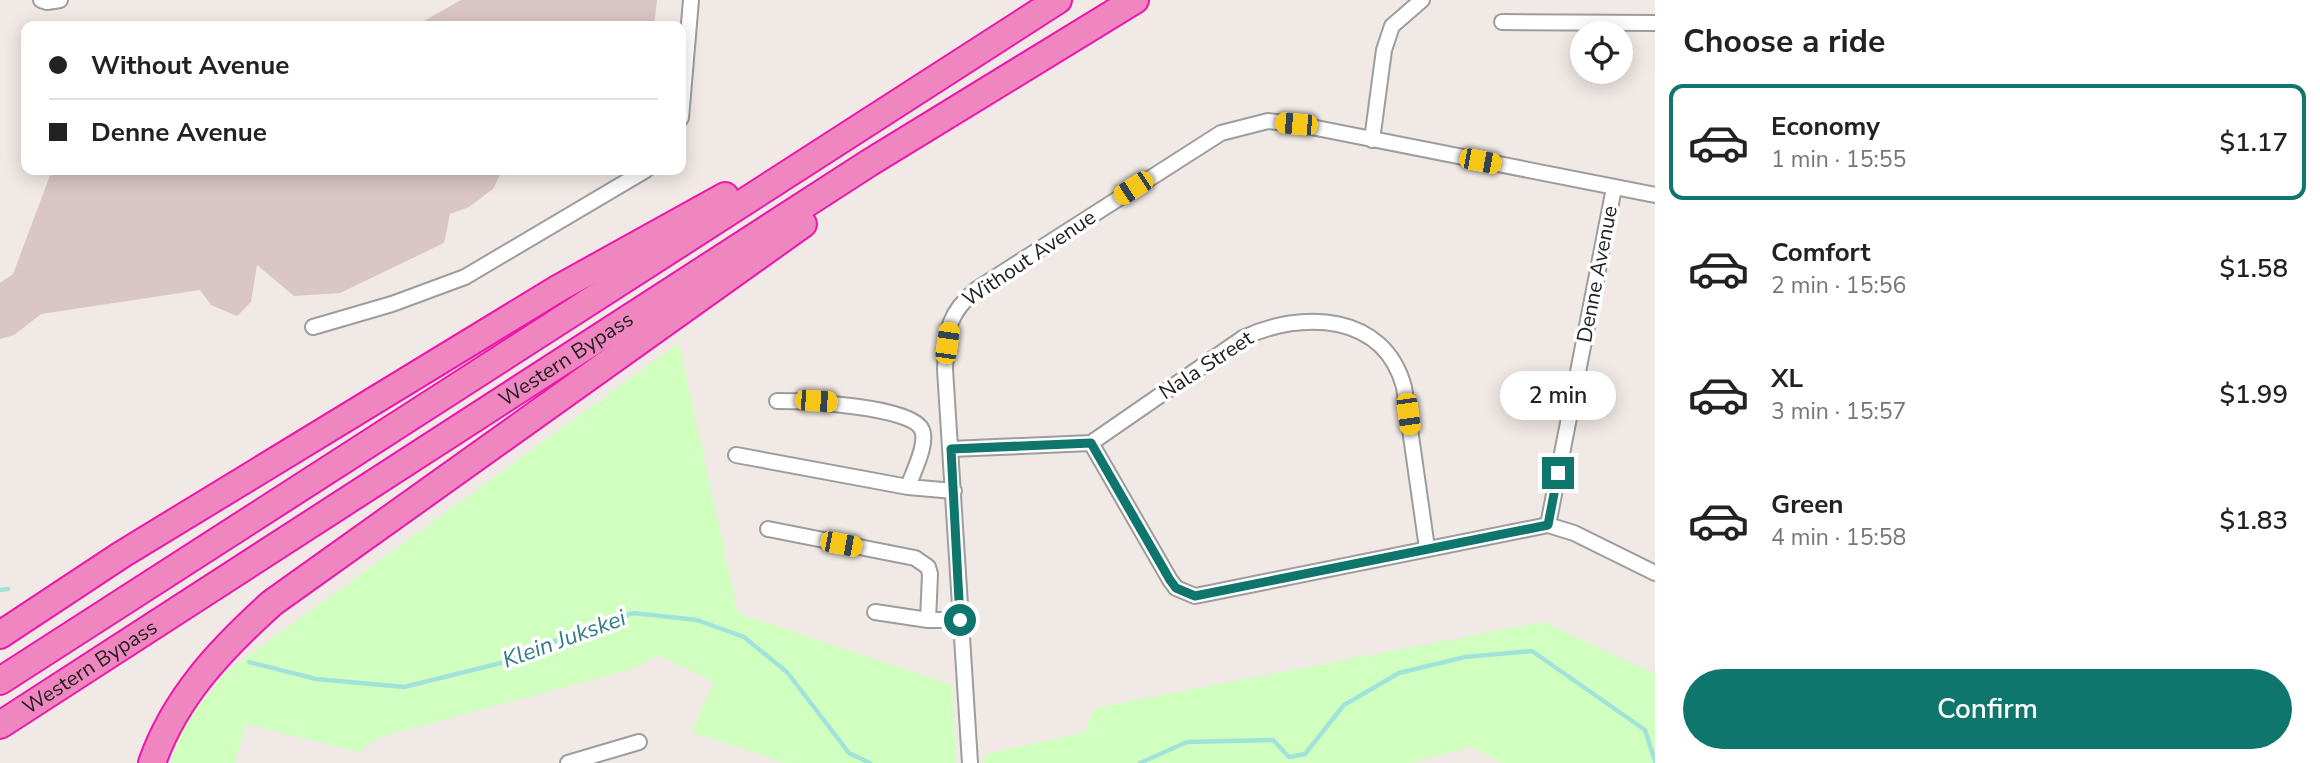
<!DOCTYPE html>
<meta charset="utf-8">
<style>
:root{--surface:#fff;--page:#f2f2f2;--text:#222;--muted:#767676;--line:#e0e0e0;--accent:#0f766e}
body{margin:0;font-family:"Nunito Sans",sans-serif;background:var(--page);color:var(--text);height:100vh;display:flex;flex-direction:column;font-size:26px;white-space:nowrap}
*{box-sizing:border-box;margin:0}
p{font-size:23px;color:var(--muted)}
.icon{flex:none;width:38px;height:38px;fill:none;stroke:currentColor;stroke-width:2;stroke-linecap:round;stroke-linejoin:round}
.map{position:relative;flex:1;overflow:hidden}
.panel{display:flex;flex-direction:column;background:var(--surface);width:665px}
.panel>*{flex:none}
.banner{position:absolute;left:21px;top:21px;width:665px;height:154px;border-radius:14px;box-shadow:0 4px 18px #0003;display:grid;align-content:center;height:154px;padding:0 28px;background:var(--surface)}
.controls{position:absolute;left:1570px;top:21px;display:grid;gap:14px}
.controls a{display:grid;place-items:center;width:63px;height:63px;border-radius:50%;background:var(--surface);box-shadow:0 4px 18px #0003;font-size:35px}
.end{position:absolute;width:32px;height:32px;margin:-16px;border:9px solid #0f766e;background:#fff;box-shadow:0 0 0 4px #fff}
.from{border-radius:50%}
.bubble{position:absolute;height:49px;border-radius:24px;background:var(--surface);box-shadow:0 4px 18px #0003;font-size:23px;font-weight:600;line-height:49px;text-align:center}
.car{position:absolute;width:21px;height:42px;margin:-21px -10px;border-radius:9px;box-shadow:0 0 5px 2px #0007;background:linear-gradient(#f5c518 24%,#345 0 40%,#f5c518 0 76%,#345 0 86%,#f5c518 0)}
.banner b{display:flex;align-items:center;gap:24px;height:66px;font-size:26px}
.banner b+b{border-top:2px solid var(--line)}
.banner i{width:18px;height:18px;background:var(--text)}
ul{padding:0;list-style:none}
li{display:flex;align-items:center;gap:21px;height:116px;margin:0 14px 10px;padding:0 14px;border:4px solid transparent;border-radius:14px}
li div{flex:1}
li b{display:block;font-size:26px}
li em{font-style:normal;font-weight:600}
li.on{border-color:var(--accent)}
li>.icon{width:63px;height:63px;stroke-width:1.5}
h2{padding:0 28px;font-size:32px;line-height:84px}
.action{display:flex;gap:14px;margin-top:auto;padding:14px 28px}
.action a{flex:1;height:80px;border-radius:42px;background:var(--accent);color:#fff;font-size:28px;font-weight:600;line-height:80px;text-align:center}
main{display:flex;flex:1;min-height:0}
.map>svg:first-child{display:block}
.park{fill:#d1ffbf}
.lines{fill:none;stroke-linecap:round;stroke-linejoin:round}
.stream{stroke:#a1e3da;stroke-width:4.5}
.building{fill:#d9c6c5}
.minor-casing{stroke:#9d9d9d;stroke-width:18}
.motorway-casing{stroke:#ed15ae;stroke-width:30}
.minor{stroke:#fff;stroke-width:14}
.motorway{stroke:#f086c0;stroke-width:26}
.route{stroke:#0f766e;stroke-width:9}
.labels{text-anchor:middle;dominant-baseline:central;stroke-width:7;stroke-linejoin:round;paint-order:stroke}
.street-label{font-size:21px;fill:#202020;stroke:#fff}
.water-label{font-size:23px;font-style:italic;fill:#337c87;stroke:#fff}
</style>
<main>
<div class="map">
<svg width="1655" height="763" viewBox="0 0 1655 763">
<rect width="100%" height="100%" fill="#f1e9e5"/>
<path class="park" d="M679,343L738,613L952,685L956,763H786L691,732L714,682L658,655L636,668L380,737L359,752L246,724L235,763H170L186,721L226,672Z
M1543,622L1655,674V763H1503L1471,747L1409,763H984L983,755L1085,732L1094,708Z"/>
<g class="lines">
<path class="stream" d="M0,590L8,589
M249,662L316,679L404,687L505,662L571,634L633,613L697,620L744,637L787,672L849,753L870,763
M1140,763L1187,742L1273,740L1289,757L1305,754L1344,705L1399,673L1465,657L1532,651L1645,730L1655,761"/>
</g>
<path class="building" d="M461,0H657L654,26H415Z
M52,170H502L493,189L469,207L450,214L444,243L340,293L294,296L257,265L251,302L237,316L211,305L200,290L41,314L14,335L0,339V283L13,274Z"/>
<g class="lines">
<defs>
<path id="minor" d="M41,0L47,2L60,0
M1502,22L1655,23
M681,118L691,0
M1372,140L1384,50L1392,26L1422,0
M313,327L392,304L465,277L646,170
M777,401C801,401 913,406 922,430C928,444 913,472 908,487
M1091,443L1170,580L1176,588L1195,596L1548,525L1574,533L1655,573
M951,449L1091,443L1243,338C1302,310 1384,313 1404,387L1427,548
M736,455L908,487L954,491
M1548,525L1614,188
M768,529L915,558L928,567L930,574L928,620H960
M875,612L928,620
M568,763L639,742
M970,763L945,369C947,331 946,315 977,289L1221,133L1268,121L1296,124L1655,195"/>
<g id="motorway">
<path d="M0,635L121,555L559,288L725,196"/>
<path d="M0,681L1058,0"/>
<path id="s1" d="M0,725L869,163L1135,0"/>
<path d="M152,763C175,697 221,649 272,603L803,224"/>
</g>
</defs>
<use href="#minor" class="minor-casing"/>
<use href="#motorway" class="motorway-casing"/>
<use href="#minor" class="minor"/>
<use href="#motorway" class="motorway"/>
</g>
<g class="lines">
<path class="route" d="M960,620L951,449L1091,443L1170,580L1176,588L1195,596L1548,525L1558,473"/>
</g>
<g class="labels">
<g class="street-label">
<text transform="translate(1029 258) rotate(-34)">Without Avenue</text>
<text transform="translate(1597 274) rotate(-79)">Denne Avenue</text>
<text stroke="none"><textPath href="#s1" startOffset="674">Western Bypass</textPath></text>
<text transform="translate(1206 365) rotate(-33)">Nala Street</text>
<text stroke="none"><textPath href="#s1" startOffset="107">Western Bypass</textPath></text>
</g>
<g class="water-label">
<text transform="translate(564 639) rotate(-20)">Klein Jukskei</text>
</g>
</g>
</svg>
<div class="controls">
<a><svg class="icon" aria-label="locate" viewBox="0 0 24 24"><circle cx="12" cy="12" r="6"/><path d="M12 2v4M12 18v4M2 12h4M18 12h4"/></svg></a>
</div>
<i class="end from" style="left:960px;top:620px"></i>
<i class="end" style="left:1558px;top:473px"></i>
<div class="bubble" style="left:1500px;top:371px;width:116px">2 min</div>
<i class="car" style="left:1296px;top:124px;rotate:275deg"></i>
<i class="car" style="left:1480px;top:161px;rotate:101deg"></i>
<i class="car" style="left:1133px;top:188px;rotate:237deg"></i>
<i class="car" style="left:947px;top:343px;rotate:8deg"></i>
<i class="car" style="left:816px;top:401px;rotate:94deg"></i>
<i class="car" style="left:1408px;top:414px;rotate:172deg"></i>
<i class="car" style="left:841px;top:544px;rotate:101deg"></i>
<div class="banner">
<b><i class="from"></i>Without Avenue</b>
<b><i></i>Denne Avenue</b>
</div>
</div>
<section class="panel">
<h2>Choose a ride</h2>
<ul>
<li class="on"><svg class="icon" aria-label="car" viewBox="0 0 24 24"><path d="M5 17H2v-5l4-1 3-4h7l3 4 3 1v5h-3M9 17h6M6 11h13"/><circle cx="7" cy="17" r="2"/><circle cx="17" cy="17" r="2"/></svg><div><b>Economy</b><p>1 min · 15:55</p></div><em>$1.17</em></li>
<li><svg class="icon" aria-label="car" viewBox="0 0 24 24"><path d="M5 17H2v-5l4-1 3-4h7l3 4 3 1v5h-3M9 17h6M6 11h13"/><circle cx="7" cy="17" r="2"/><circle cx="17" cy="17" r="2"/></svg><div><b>Comfort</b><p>2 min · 15:56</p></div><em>$1.58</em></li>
<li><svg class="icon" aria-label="car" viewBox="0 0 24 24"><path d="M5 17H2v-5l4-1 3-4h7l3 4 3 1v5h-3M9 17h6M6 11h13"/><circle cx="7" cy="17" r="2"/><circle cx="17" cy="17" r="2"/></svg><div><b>XL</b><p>3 min · 15:57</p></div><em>$1.99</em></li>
<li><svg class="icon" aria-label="car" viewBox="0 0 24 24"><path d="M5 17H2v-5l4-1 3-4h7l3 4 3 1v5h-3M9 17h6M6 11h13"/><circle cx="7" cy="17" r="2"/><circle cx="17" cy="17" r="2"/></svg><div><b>Green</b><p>4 min · 15:58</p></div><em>$1.83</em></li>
</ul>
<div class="action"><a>Confirm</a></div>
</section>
</main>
